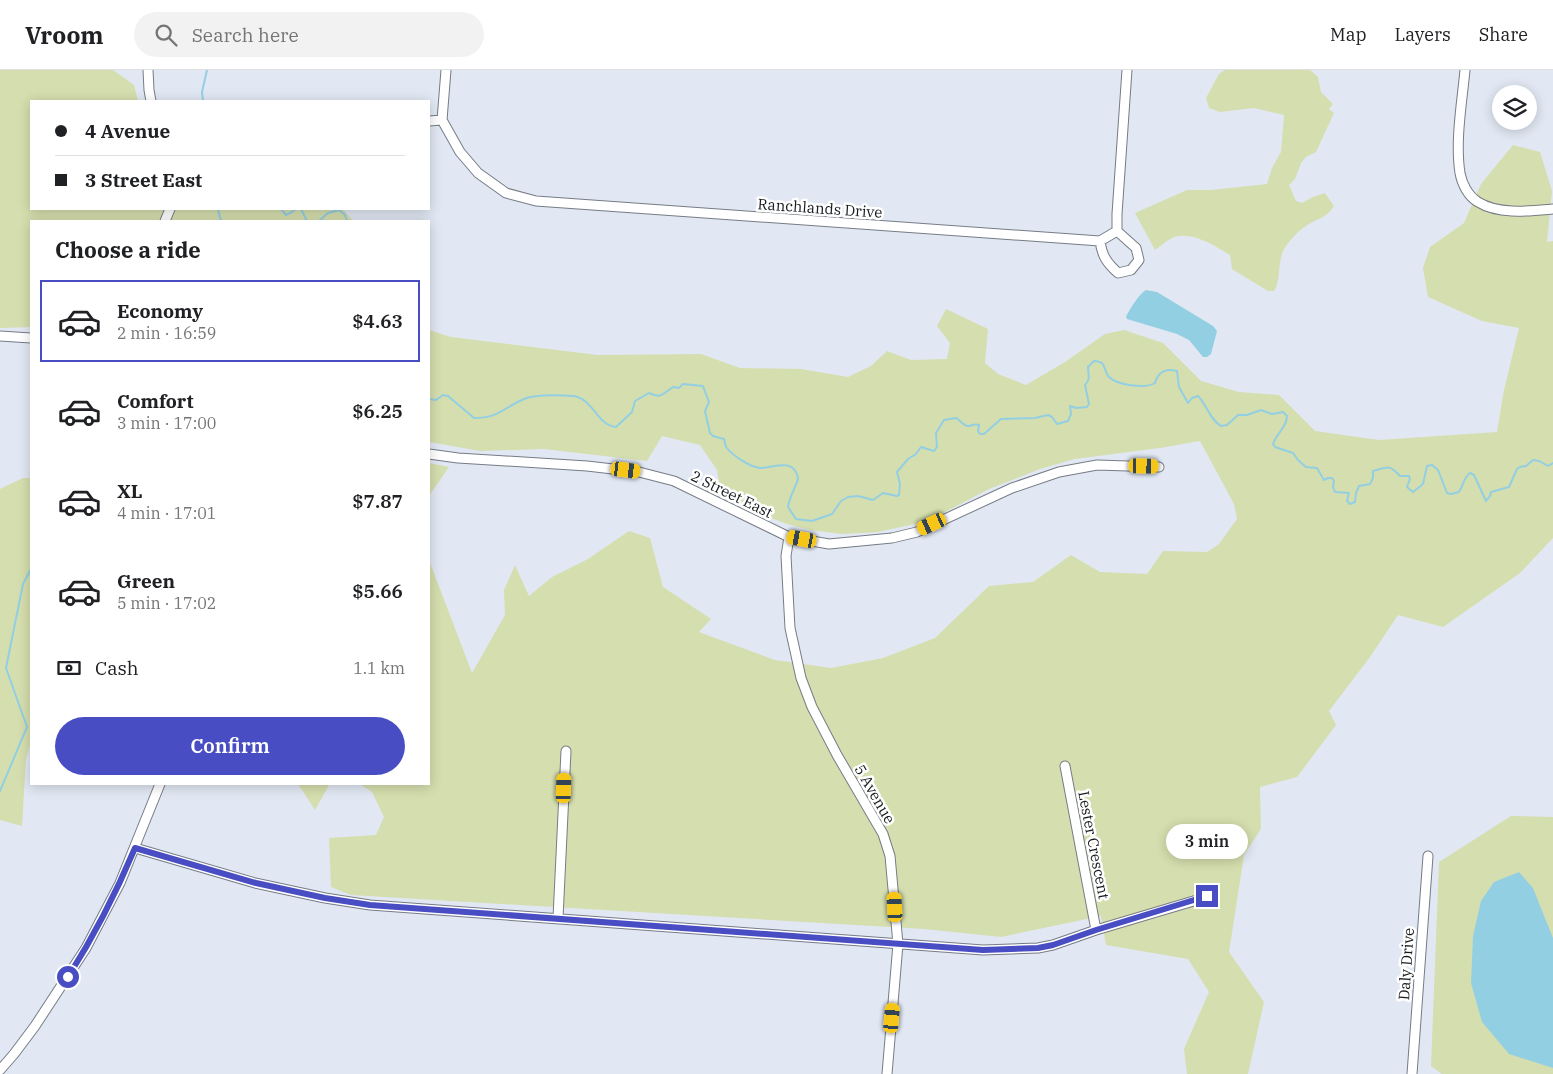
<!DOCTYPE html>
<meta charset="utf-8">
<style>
:root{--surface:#fff;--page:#f2f2f2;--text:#202124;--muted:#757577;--line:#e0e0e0;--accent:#484dc3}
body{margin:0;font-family:"IBM Plex Serif",serif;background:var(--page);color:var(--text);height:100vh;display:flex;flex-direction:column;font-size:19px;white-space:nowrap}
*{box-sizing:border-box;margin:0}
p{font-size:16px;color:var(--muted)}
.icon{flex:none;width:28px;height:28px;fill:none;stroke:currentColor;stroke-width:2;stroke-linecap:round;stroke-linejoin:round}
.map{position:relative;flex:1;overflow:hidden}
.drawer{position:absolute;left:30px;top:150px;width:400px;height:565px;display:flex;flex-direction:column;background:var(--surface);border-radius:0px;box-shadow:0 2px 12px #0003}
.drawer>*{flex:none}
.banner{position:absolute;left:30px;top:30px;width:400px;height:110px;border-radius:0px;box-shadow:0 2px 12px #0003;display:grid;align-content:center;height:110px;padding:0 25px;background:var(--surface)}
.controls{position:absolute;left:1492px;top:15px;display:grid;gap:10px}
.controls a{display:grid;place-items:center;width:45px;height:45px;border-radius:50%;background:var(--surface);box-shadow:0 2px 12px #0003;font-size:25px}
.end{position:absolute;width:22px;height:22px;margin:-11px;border:6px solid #484dc3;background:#fff;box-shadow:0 0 0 2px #fff}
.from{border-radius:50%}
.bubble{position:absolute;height:35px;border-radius:18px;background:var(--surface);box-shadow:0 2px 12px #0003;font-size:16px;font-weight:600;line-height:35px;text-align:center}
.car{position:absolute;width:15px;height:30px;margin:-15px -8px;border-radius:6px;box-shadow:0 0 4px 1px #0007;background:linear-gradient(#f5c518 24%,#345 0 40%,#f5c518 0 76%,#345 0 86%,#f5c518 0)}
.banner b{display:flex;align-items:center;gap:18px;height:48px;font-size:19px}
.banner b+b{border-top:1px solid var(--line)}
.banner i{width:12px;height:12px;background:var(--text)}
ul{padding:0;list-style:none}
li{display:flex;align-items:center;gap:15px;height:82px;margin:0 10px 8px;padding:0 15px;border:2px solid transparent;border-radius:0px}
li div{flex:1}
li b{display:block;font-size:19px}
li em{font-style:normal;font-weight:600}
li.selected{border-color:var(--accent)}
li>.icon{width:45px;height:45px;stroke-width:1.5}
h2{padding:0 25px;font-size:22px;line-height:60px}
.pay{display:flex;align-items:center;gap:12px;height:55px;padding:0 25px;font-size:19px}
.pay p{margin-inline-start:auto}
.primary-button{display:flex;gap:10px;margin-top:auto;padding:10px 25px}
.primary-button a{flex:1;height:58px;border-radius:30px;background:var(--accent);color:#fff;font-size:20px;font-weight:600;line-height:58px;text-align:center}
header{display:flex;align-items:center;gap:30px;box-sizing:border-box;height:70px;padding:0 25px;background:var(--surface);border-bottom:1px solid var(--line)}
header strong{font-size:24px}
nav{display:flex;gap:28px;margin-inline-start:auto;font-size:18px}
.search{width:350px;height:45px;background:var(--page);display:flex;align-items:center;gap:12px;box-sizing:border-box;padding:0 18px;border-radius:28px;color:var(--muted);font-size:19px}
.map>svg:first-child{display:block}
.green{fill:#d5deae}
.water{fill:#93cfe3}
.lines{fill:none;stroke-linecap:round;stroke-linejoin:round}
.stream{stroke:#93cfe3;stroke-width:2}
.minor-casing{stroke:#767c86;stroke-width:11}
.minor{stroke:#fff;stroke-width:9}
.route{stroke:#484dc3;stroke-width:6}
.labels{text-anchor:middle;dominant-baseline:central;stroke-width:5;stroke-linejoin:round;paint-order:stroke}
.street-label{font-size:15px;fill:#171a1d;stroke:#fff}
</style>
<header>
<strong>Vroom</strong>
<div class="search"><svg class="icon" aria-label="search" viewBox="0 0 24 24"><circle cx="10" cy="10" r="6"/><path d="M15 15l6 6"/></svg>Search here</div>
<nav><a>Map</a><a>Layers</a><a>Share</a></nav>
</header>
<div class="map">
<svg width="1553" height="1004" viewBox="0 0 1553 1004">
<rect width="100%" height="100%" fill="#e1e8f3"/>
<path class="green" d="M0,0H113L134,15L138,31H31V139H343L353,151H31V257L0,258Z
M1225,0H1310L1318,7L1321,22L1333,34L1329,39L1334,43L1316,82L1306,87L1301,93L1295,109L1289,115L1296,131L1302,133L1313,127L1325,123L1334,136C1326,149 1317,148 1306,156C1299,160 1291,169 1286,176C1276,190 1282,210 1274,221H1268L1232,199L1230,185C1215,176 1197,164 1179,166C1171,166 1161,176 1155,180L1135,143L1187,120H1211L1267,114L1272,98L1281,82L1284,45L1254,38L1220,42L1209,38L1206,28L1219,4Z
M1513,75L1540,82L1552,121L1547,172L1553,171V468L1520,503L1443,557L1398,545L1370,587L1329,641L1336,655L1297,707L1260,717L1261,759L1244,785L1229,882L1264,932L1248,1004H1187L1184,979L1209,922L1188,889L1106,875L1101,846L1001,867L924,859L351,825L331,817L329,768L376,765L384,747L372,722L360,714H429V473V490L472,603L505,545L504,520L515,495L529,526L552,507L588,489L629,461L650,468L663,517L711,549L699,562L775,590L831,598L883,588L935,568L989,516L1033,512L1071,485L1100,502L1147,504L1163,481L1207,482L1219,474L1237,449L1234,434L1200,371L1160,378L1075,389L1040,399L989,419L928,451L878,462L842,464L810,460L787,454L748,439L720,418L717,400L700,375L662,366L647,391L544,379L480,381L429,372V260L451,267L598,285L701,284L740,298L801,299L848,307L871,296L887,281L911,290L947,289L950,273L937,256L946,239L988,259L985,293L998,304L1026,315L1065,292L1105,264L1124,260L1163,273L1201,311L1239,322L1279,325L1315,361L1379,370L1497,362L1504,320L1519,258L1482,251L1428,227L1423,198L1430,177L1464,153L1481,114Z
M429,393L449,397L429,426Z
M23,408H31V672L26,689L22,756L0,750V419Z
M298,714H329L328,717L315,740Z
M1511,746L1553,747V1004H1442L1431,996L1439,792Z"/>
<path class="water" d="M1146,220L1157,222L1213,256L1217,261L1211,284L1207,287H1203L1189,270L1177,264L1127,249L1126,247C1129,240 1139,224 1146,220Z
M1519,802L1533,818L1553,868V998L1509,984L1482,952L1471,913L1473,866L1481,831L1494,812Z"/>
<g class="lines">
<path class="stream" d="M203,31L202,22L207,0
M220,139L218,140L221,151
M281,139L286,145L292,142L296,139
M301,139L307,151
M319,151L328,143L339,140L345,145L347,151
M429,329L436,330L443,325L448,326L474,348C499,348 503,338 524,329C535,324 562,325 574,326C594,330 597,355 616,357L632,342L635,331L649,323C662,329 662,324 673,317L679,318L683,314L703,316L709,332L705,341L710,363L713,366L724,369C725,372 725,374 726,377C732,385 752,399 762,398C776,397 794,388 798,408C798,413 789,427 788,437L796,449L812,451L832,444L841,431L848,427L858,426L873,430L883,423L897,426L899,425L900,414L897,402L908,389L916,384L921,377L934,381L937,377L936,363L944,350L956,348C960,350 964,356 968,356C973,356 974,353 979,355L978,361L980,364H984L1001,349L1035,348L1048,345L1052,347L1057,354L1068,351L1071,344L1070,336L1076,338L1087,337L1089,334L1085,315C1091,309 1088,304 1088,297L1094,291C1108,292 1102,299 1109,307C1117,315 1145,319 1155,313C1158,302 1166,298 1177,301L1179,317L1188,333L1192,328L1198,326C1207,335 1210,350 1221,356L1227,355L1238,345H1247L1261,340L1272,344L1283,342L1287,346C1287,357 1277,363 1273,374L1275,377L1293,383L1298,390L1306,397L1317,398L1324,410L1328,408H1332L1334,411L1333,417L1335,422L1349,423L1347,431L1350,434L1355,432L1356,423L1359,416L1370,414L1373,408V401C1388,397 1389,394 1400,406H1409L1410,409L1407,417L1413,422L1423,414L1427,396L1432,395L1438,400L1447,423L1451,424L1459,422C1463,416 1464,407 1470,403L1474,405L1486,431L1490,426L1491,422L1509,417L1517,399L1520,397L1526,396L1533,390L1539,391L1548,396L1553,393
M0,721L27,657L6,598L23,514L31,499"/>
<defs>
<path id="minor" d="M148,0L149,20L151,31
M446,0L442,50L460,82L478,103L506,123L536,131L1100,171L1117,161
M1465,0C1462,32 1455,71 1460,103C1462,114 1468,126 1478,132C1499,145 1530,141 1553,139
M429,51L442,50
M165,151L170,139
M1117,161V144L1127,0
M1100,171C1102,186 1107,193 1118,203L1131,200L1139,190L1136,178L1117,161
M0,266L31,268
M429,384L458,388L587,396L639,402L674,411L789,467L829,474L892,468L917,462L1012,418L1059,402L1097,395L1159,397
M789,467L786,486L790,558L801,608L812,637L837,685L883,764L890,786L898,874L887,1004
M1065,696L1096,860
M135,778L255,813L325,828L370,835L983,880L1038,878L1053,875L1096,860L1207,827
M558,848L566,681
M0,1000L14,984L35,956L86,878L120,813L160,714
M1412,1004L1428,786"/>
</defs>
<use href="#minor" class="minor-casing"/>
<use href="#minor" class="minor"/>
</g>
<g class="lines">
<path class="route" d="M68,907C94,866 116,823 135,778L256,813L325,828L370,835L983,880L1038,878L1053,875L1096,860L1207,826"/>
</g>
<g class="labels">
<g class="street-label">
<text transform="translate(820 138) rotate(4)">Ranchlands Drive</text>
<text transform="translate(732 424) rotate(26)">2 Street East</text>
<text transform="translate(875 724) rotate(60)">5 Avenue</text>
<text transform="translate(1094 775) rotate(79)">Lester Crescent</text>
<text transform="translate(1406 894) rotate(-86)">Daly Drive</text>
</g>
</g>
</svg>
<div class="controls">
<a><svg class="icon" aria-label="layers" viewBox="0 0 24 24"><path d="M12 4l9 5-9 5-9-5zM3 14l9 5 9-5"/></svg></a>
</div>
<i class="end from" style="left:68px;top:907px"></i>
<i class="end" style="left:1207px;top:826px"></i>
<div class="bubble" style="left:1166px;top:754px;width:82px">3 min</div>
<i class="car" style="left:1144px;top:396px;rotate:91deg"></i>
<i class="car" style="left:626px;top:400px;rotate:97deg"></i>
<i class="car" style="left:932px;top:454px;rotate:245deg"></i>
<i class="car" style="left:802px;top:469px;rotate:280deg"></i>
<i class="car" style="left:564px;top:718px;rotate:2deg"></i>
<i class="car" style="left:895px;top:837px;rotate:357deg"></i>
<i class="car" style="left:892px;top:948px;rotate:5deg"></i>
<div class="banner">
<b><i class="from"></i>4 Avenue</b>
<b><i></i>3 Street East</b>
</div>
<section class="drawer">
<h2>Choose a ride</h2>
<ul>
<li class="selected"><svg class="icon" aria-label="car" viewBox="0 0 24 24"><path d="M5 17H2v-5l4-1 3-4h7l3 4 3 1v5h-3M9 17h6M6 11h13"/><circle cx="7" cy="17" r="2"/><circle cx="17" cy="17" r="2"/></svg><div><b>Economy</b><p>2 min · 16:59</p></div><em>$4.63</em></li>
<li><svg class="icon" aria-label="car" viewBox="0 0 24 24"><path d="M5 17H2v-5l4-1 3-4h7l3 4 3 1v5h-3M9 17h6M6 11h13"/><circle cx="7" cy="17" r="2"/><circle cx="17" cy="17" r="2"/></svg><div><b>Comfort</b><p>3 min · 17:00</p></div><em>$6.25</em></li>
<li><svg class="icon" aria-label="car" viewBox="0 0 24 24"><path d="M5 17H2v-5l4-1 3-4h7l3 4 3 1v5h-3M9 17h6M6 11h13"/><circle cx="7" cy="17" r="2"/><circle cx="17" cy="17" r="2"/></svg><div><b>XL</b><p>4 min · 17:01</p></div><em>$7.87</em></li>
<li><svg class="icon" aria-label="car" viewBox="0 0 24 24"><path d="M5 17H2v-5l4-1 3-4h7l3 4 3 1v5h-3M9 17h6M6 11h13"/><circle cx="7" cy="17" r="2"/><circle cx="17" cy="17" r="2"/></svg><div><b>Green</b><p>5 min · 17:02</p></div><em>$5.66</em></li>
</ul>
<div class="pay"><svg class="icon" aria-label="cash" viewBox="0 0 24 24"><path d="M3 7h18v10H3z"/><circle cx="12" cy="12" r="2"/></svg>Cash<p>1.1 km</p></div>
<div class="primary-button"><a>Confirm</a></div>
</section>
</div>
